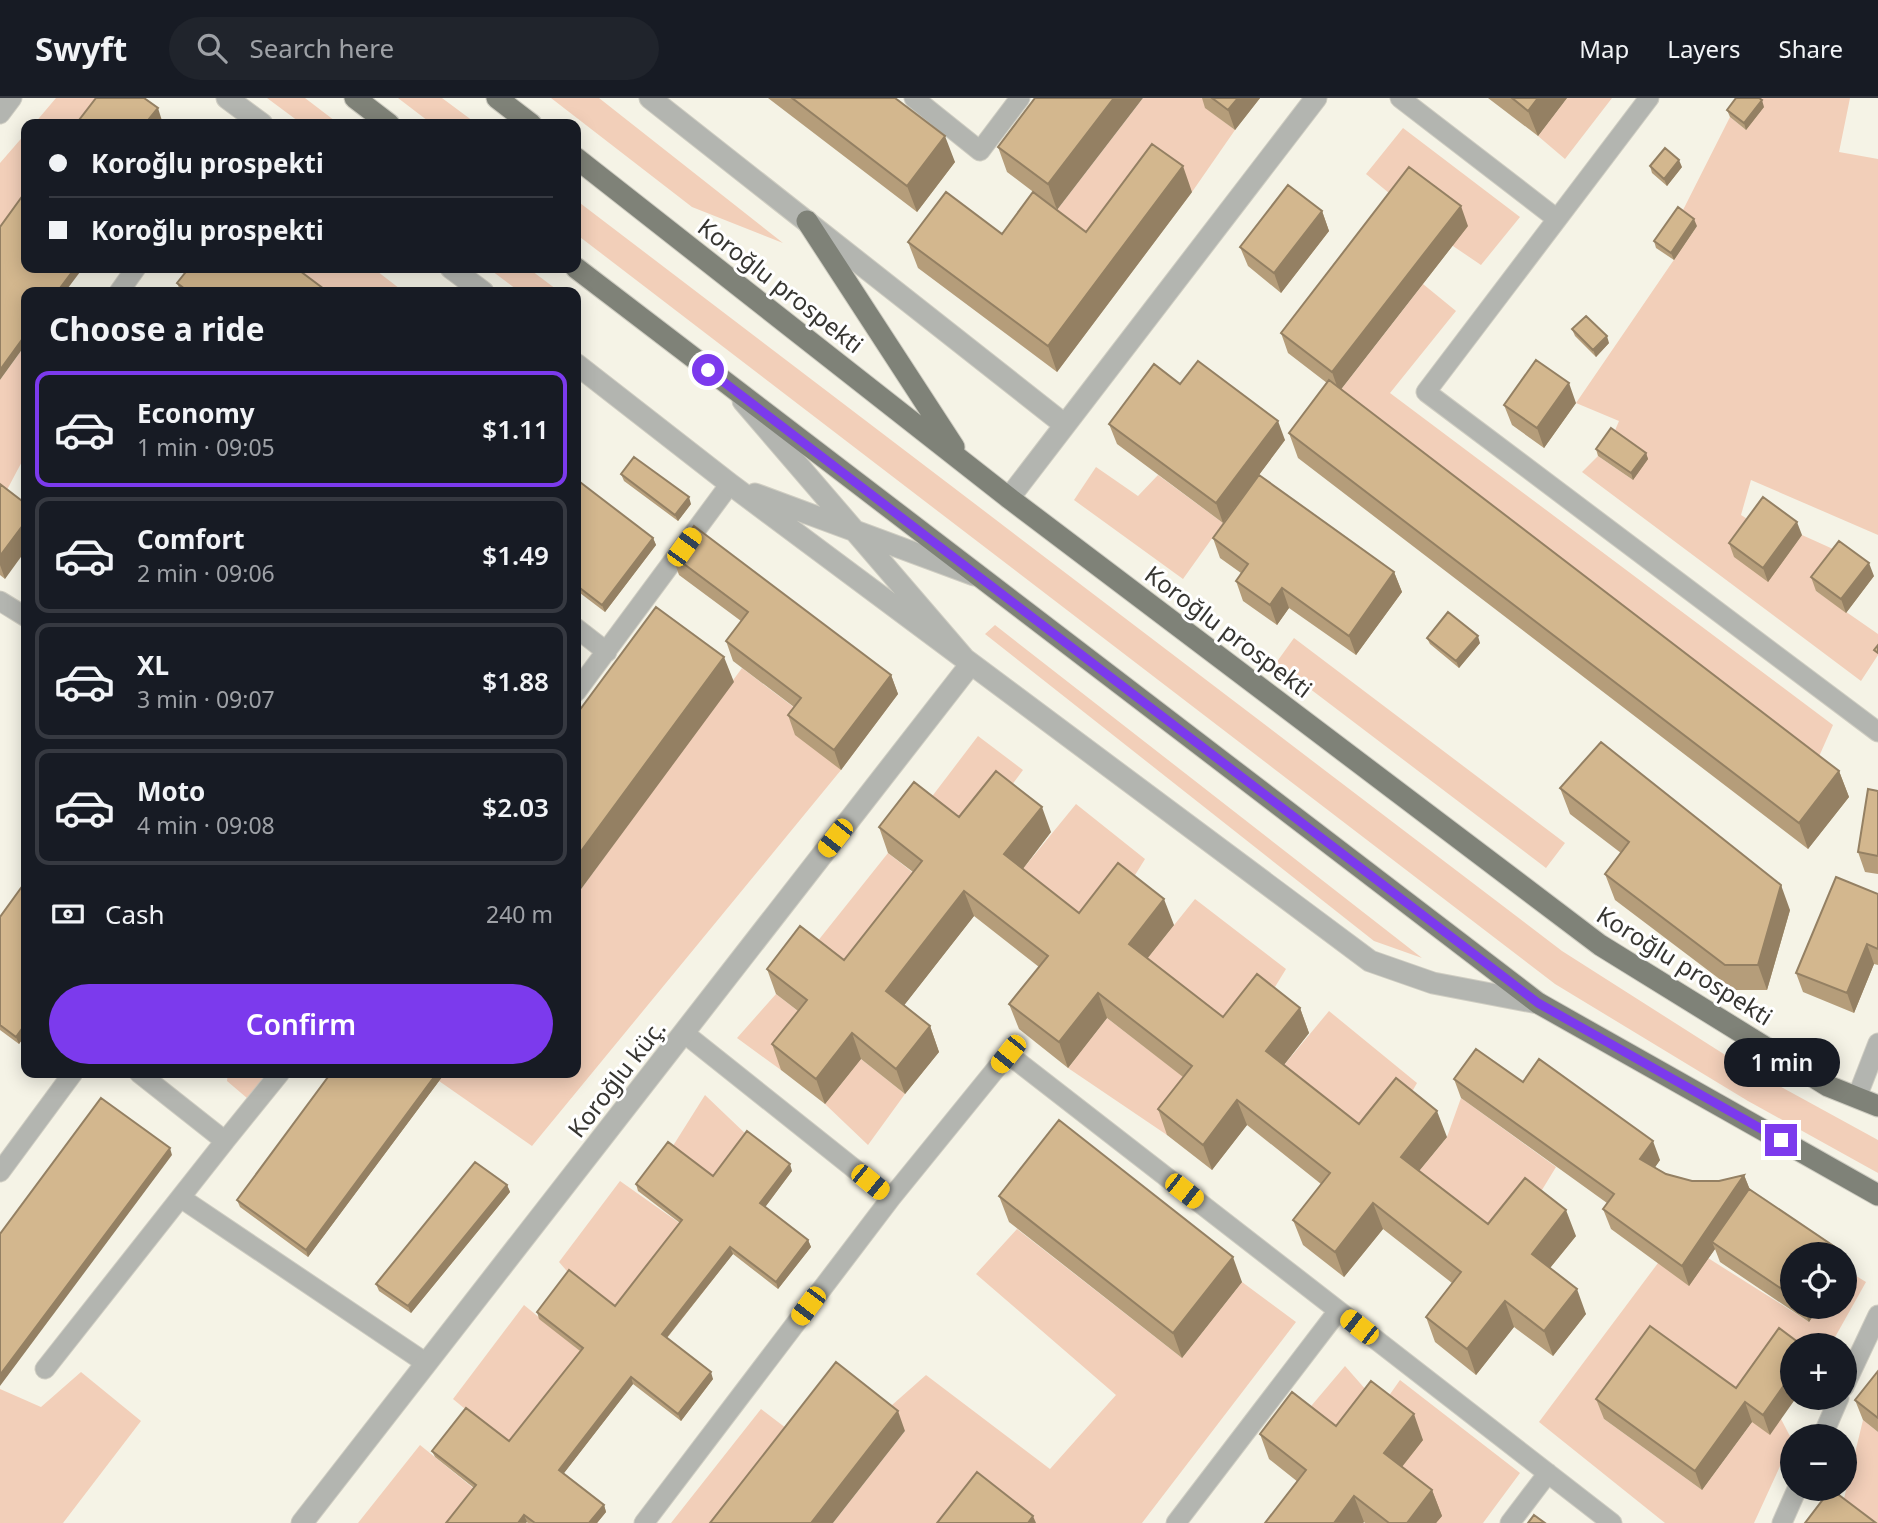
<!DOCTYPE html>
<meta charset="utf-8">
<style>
:root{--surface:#171b24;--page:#20242c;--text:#f1f3f6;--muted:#9ea1a6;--line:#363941;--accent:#7c3aed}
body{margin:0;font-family:"Noto Sans",sans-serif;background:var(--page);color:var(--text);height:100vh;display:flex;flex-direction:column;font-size:26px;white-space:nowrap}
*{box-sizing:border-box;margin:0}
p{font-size:23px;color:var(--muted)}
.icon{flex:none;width:38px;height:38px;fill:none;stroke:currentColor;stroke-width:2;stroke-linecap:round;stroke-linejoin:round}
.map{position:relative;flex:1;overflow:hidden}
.sheet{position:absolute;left:21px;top:189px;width:560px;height:791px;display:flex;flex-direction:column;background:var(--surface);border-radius:14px;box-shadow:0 4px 18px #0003}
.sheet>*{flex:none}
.top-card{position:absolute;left:21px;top:21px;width:560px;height:154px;border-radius:14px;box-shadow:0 4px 18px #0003;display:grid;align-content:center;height:154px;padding:0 28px;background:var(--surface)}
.buttons{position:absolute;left:1780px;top:1144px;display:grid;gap:14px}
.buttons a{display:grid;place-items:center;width:77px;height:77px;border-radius:50%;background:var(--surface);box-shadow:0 4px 18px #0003;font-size:35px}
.end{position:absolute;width:32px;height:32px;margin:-16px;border:9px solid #7c3aed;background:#fff;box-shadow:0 0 0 4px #fff}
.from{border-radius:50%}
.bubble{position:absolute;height:49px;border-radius:24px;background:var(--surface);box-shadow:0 4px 18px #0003;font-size:23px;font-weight:600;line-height:49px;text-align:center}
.car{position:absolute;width:21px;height:42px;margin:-21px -10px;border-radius:9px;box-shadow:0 0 5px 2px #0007;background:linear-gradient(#f5c518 24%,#345 0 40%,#f5c518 0 76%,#345 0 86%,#f5c518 0)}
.top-card b{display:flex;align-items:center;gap:24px;height:66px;font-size:26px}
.top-card b+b{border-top:2px solid var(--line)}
.top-card i{width:18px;height:18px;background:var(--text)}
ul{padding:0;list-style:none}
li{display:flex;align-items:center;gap:21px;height:116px;margin:0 14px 10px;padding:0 14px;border:4px solid var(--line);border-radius:14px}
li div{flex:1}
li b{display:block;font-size:26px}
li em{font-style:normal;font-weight:600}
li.selected{border-color:var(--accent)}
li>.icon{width:63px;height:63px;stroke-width:1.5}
h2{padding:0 28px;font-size:32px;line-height:84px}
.pay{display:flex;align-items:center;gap:18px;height:77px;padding:0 28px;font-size:26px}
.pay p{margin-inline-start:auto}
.primary-button{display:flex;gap:14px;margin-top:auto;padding:14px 28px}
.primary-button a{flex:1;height:80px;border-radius:42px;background:var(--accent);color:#fff;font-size:28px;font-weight:600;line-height:80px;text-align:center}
header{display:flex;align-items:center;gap:42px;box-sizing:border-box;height:98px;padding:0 35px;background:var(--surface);border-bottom:2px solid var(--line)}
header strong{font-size:33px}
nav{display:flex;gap:38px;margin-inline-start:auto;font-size:24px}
.search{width:490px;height:63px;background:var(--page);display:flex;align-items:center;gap:18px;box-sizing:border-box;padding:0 24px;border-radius:38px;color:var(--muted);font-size:26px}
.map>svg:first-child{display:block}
.green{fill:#f2cfb9}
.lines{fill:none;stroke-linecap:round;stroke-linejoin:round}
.lane-casing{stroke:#cfcdc2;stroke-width:21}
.street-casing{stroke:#cfcdc2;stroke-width:23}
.primary-casing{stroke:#cfcdc2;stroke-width:23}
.lane{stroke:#b3b5b0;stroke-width:19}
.street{stroke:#b3b5b0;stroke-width:21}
.primary{stroke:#7f8278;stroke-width:21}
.wall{fill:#b59d7a}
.shaded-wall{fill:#948063}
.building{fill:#d3b78e;stroke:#948063;stroke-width:2}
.route{stroke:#7c3aed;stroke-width:9}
.labels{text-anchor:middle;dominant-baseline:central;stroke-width:6;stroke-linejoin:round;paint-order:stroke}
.street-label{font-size:24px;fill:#363531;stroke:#fff}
</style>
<header>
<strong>Swyft</strong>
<div class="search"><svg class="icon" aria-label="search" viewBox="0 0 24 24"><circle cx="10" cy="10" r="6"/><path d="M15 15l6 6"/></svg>Search here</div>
<nav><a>Map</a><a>Layers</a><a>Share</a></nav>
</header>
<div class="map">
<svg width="1878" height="1425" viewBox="0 0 1878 1425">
<rect width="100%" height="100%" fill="#f5f3e6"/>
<path class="green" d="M56,0H117L98,26H34Z
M267,0H305L339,26H302Z
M398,0H442L477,26H432Z
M551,0H599L783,145L692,109Z
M1143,0H1213L1206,10L1235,32L1192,94L1162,71L1095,159L1042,120L1057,112Z
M1567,0H1612L1565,61L1538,38Z
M1752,0H1850L1839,54L1878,61V437L1751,382L1741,417L1757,427L1768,483L1802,437L1844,456L1816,493L1878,536V557L1861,583L1582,374L1598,358L1633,382L1613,337L1619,323L1576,305L1697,128L1681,116L1730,19L1746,32Z
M1403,30L1520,119L1481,167L1453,148L1366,76Z
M26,35V104L0,139V65Z
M576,102L1562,853L1741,967L1878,1042V1075L1748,1003L1555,886L576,136Z
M289,170H373L404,194H322Z
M488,170H528L560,194H520Z
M1423,186L1456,213L1390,295L1833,627L1813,672L1339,294Z
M21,253L26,262V356L0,405V282Z
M1096,369L1138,398L1158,377L1223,425L1183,481L1074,402Z
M995,527L1422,860L1374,843L985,536Z
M1294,540L1565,745L1546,770L1276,565Z
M742,570L808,620L841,672L532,1048L439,983L445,975H576V798Z
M978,638L1023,672L969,745L924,709Z
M1076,706L1145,761L1127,790L1088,840L1014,782Z
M888,755L931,789L853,888L809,854Z
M1195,801L1286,871L1267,902L1232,945L1138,872Z
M776,896L816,927L781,972L737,940Z
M1329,913L1417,985L1405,1006L1369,1052L1275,978Z
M1107,920L1202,993L1167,1037L1068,970Z
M861,961L905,996L868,1047L825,1006Z
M228,975H277L254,1006L227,983Z
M705,997L750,1040L715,1085L671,1051Z
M1461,1000L1556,1069L1534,1105L1497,1152L1410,1084L1447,1039Z
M620,1083L685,1129L618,1215L572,1179L559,1164Z
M1017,1131L1182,1260L1242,1184L1296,1224L1142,1425H833L905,1333L883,1315L926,1277L1050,1371L1116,1297L976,1176Z
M1708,1160L1809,1224L1819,1209H1844L1845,1171L1866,1184L1830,1248H1792L1743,1310L1604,1321L1702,1392L1752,1324L1781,1321L1792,1342L1754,1425H1665L1539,1324L1658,1165Z
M524,1207L585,1257L512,1350L453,1301Z
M1345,1268L1381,1309L1400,1282L1520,1375L1483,1425H1436L1301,1320Z
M81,1274L141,1323L63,1425H0V1291L41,1309Z
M761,1311L799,1340L733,1425H671Z
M1863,1322L1878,1334V1425H1851L1840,1417Z
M420,1347L478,1394L454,1425H358Z"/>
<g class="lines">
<defs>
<path id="lane" d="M914,0L980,53L1020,0
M1400,0L1557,121
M1649,0L1426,294L1878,634
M0,16L12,0
M119,194L136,170
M0,503L26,519
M576,530L607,554
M576,594L730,386
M684,935L891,1100
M139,975L225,1043L280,975
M1857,999L1878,945
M0,1074L73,975
M181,1100L426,1265
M45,1271L225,1043
M1844,1289L1878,1217
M1822,1339L1839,1300
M644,1425L891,1100L1008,956L1612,1425
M1176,1425L1338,1213
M1510,1425L1548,1375
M1782,1425L1797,1391"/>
<path id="street" d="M227,0L262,26
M650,0L1065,327
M451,170L483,194
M576,266L730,386L1370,863L1433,885L1538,905
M755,396L974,477
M1009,400L1316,0
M302,1425L970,567L743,303"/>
<path id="primary" d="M355,0L389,26
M497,0L531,26
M576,60L1009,400L1600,847L1828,988L1878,1008
M807,123L954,349
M576,170L1538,905L1878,1097"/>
</defs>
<use href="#lane" class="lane-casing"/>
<use href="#street" class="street-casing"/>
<use href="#primary" class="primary-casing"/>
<use href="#lane" class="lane"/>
<use href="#street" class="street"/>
<use href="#primary" class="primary"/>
</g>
<path class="wall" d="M768,0H895L955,64L917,114Z
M1035,0L1057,112L1007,74L998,49Z
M1202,0H1260L1235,32L1205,10Z
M1488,0H1567L1538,38Z
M1764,9L1746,32L1730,19L1727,12Z
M1650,68L1682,69L1667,88L1652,75Z
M1192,94L1057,274L918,170L908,144L1002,136L1086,134Z
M1322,113L1329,133L1281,195L1248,168L1240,149Z
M1468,128L1341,291L1839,673L1849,699L1808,751L1298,360L1289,335L1327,285L1288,255L1281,235Z
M1697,128L1674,162L1656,150L1654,143Z
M177,185L328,194H182L180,192Z
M1572,231L1609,245L1596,259L1575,238Z
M1180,286L1285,342L1223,425L1117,346L1109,326Z
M1576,305L1544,350L1512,327L1504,307Z
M1596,351L1646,355L1648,361L1633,382L1598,358Z
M621,376L691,406L678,423L624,383Z
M576,381L653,440L656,447L605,514L576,492Z
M0,386L5,481L0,477Z
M1802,437L1768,484L1734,459L1729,445Z
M1213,440L1394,474L1402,494L1356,557L1289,510L1277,527L1243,503L1236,483L1241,475L1220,460Z
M672,457L891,577L898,596L841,672L795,637L788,617L794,609L733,563L726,543L741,523L679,477Z
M1874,478L1846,515L1816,493L1811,479Z
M1427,540L1480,545L1459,570L1430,546Z
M1560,690L1790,812L1767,892H1734L1615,802L1605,776L1621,755L1570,716Z
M1878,693V776L1865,774L1858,754Z
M959,719L1051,734L1023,771L1079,815L1174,827L1147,861L1223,919L1300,910L1309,935L1284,967L1359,1026L1447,1039L1419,1073L1488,1126L1576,1138L1550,1170L1586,1216L1553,1258L1514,1229L1476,1277L1435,1244L1426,1219L1452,1185L1383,1131L1344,1179L1303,1147L1293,1122L1321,1086L1247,1027L1212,1072L1167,1037L1158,1011L1183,979L1107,920L1068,970L1019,931L1009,906L1039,869L974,818L904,907L930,928L939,954L905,996L861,961L825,1006L781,972L772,946L798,913L776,896L767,871L844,862L913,774L888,755L879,729Z
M26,783V936L19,946L0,932V819Z
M1878,796V867L1874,866L1854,915L1803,894L1796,875Z
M331,975H445L308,1159L240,1109L237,1102Z
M1454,981L1523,984L1660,1062L1655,1069L1666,1076L1692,1083H1719L1744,1077L1750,1092L1838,1151L1840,1157H1792V1209H1819L1809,1224L1720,1164L1715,1151L1689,1188L1611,1131L1603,1111L1607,1105L1461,1000Z
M792,1073L765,1109L808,1142L811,1149L778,1191L733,1156L667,1240L713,1281L681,1323L633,1286L563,1376L604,1407L606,1414L597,1425H528L474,1390L435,1359L432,1353L509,1343L580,1253L539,1221L537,1214L615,1208L680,1125L638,1093L636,1086L713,1078Z
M507,1087L510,1094L411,1215L379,1193L376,1186Z
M999,1098L1242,1184L1182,1260L1009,1124Z
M1779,1230L1770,1337L1752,1324L1702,1392L1604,1321L1596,1301L1736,1290Z
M1878,1273V1334L1863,1322L1855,1302Z
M1336,1328L1423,1342L1402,1369L1432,1392L1442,1418L1436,1425H1365L1364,1424L1363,1425H1265L1298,1384L1269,1361L1260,1336Z"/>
<path class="shaded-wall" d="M1114,0H1143L1057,112L1048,86Z
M1238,0H1260L1235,32L1228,12Z
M1538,0H1567L1538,38L1528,13Z
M1762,2L1764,9L1746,32L1744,25Z
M158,10L163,26H145Z
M945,38L955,64L917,114L907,88Z
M1679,62L1682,69L1667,88L1664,81Z
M1183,68L1192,94L1057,274L1048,248Z
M1461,108L1468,128L1339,294L1332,274Z
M1322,113L1329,133L1281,195L1274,175Z
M1694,121L1697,128L1674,162L1671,155Z
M75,170H83L65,194H57Z
M26,236V246L0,282V272Z
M1607,238L1609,245L1596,259L1593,252Z
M1569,285L1576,305L1544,350L1537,330Z
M1278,323L1285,342L1223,425L1216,405Z
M1646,355L1648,361L1633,382L1631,375Z
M689,399L691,406L678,423L675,417Z
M26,423V452L5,481L0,467V458Z
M1797,424L1802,437L1768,484L1763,470Z
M653,440L656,447L605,514L602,507Z
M1869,465L1874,478L1846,515L1841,501Z
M1394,474L1402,494L1356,557L1349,538Z
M1282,490L1289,510L1277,527L1270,507Z
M1478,538L1480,545L1459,570L1456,563Z
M724,559L734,584L576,798V760Z
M891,577L898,596L841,672L834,652Z
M1839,673L1849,699L1808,751L1799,725Z
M1042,709L1051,734L1014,782L1004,756Z
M1781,787L1790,812L1767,892L1758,867Z
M964,793L974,818L895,919L886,893Z
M1164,801L1174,827L1138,872L1129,846Z
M1867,846L1874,866L1854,915L1847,895Z
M1098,895L1107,920L1068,970L1059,944Z
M1300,910L1309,935L1275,978L1266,953Z
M26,925V936L19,946L16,939Z
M930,928L939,954L905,996L896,971Z
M852,935L861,961L825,1006L816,981Z
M437,975H445L308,1159L306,1152Z
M1237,1002L1247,1027L1212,1072L1203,1047Z
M1437,1013L1447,1039L1410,1084L1401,1059Z
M1653,1043L1660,1062L1647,1081L1640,1061Z
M170,1050L172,1057L0,1288V1277Z
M790,1066L792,1073L763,1112L760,1105Z
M1744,1077L1752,1097L1712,1144L1715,1151L1689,1188L1682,1168Z
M507,1087L510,1094L411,1215L408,1208Z
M1373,1105L1383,1131L1344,1179L1335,1154Z
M1566,1112L1576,1138L1541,1181L1532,1156Z
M808,1142L811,1149L778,1191L776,1184Z
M730,1149L733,1156L664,1243L662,1236Z
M1233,1159L1242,1184L1182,1260L1173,1235Z
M1577,1191L1586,1216L1553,1258L1544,1233Z
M1505,1203L1514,1229L1476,1277L1467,1251Z
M1803,1209H1819L1809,1224Z
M711,1274L713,1281L681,1323L678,1316Z
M1792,1276V1300H1796L1770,1337L1763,1317Z
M631,1279L633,1286L561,1379L559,1372Z
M1745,1304L1752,1324L1702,1392L1695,1373Z
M898,1313L905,1333L833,1425H811Z
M1414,1316L1423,1342L1393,1380L1384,1355Z
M1432,1392L1442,1418L1436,1425H1407Z
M1354,1398L1364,1424L1363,1425H1334Z
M604,1407L606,1414L597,1425H589Z
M524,1417L527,1424L526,1425H518Z
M1033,1418L1036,1425H1028Z"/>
<path class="building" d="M96,0H144L158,10L145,26H76Z
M792,0H895L945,38L907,88Z
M1035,0H1114L1048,86L998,49Z
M1212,0H1238L1228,12Z
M1512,0H1538L1528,13Z
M1736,0H1759L1762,2L1744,25L1727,12Z
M1152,46L1183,68L1048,248L908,144L946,94L1002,136L1033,94L1086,134Z
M1665,50L1679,62L1664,81L1650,68Z
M1409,69L1461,108L1332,274L1281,235Z
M1288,87L1322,113L1274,175L1240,149Z
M26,93V170H75L57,194H26V236L0,272V129Z
M1678,109L1694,121L1671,155L1654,143Z
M189,170H296L328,194H189L177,185Z
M1586,218L1607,238L1593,252L1572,231Z
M1536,262L1569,285L1537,330L1504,307Z
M1198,263L1278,323L1216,405L1109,326L1154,266L1180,286Z
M1329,282L1839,673L1799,725L1289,335Z
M1611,330L1646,355L1631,375L1596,351Z
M634,359L689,399L675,417L621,376Z
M1259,377L1394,474L1349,538L1282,490L1270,507L1236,483L1248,466L1213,440Z
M576,381L653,440L602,507L576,487Z
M0,386L26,406V423L0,458Z
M1763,399L1797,424L1763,470L1729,445Z
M694,428L891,577L834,652L788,617L801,600L726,543L748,514L672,457Z
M1839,443L1869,465L1841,501L1811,479Z
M656,509L724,559L576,760V617Z
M1448,514L1478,538L1456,563L1427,540Z
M1878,547V555L1874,552Z
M1601,644L1781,787L1758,867H1725L1605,776L1629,744L1560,690Z
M996,673L1042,709L1004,756L1079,815L1118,765L1164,801L1129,846L1223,919L1257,876L1300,910L1266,953L1359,1026L1396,980L1437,1013L1401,1059L1488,1126L1525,1080L1566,1112L1532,1156L1577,1191L1544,1233L1505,1203L1467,1251L1426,1219L1461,1174L1373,1105L1335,1154L1293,1122L1330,1075L1237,1002L1203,1047L1158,1011L1192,968L1098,895L1059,944L1009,906L1048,858L964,793L886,893L930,928L896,971L852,935L816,981L772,946L807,902L767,871L800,828L844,862L922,763L879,729L914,684L959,719Z
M1868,691L1878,693V758L1858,754Z
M1836,779L1878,796V851L1867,846L1847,895L1796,875Z
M26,783V925L16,939L0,927V819Z
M1476,951L1523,984L1539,961L1653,1043L1640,1061L1666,1076L1692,1083H1719L1744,1077L1682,1168L1603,1111L1614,1096L1454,981Z
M331,975H437L306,1152L237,1102Z
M101,1000L170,1050L0,1277V1136Z
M1059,1022L1233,1159L1173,1235L999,1098Z
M747,1033L790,1066L760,1105L808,1142L776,1184L730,1149L662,1236L711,1274L678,1316L631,1279L559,1372L604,1407L589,1425H535L524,1417L518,1425H446L476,1387L432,1353L466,1310L509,1343L583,1250L537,1214L569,1172L615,1208L682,1122L636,1086L668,1044L713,1078Z
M475,1064L507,1087L408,1208L376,1186Z
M1749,1091L1838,1151L1834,1157H1792V1198L1712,1144Z
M1650,1228L1736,1290L1779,1230L1803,1248H1792V1276L1763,1317L1745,1304L1695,1373L1596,1301Z
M836,1264L898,1313L811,1425H710Z
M1878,1273V1320L1855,1302Z
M1371,1283L1414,1316L1384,1355L1432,1392L1407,1425H1389L1354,1398L1334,1425H1265L1306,1372L1260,1336L1292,1294L1336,1328Z
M977,1374L1033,1418L1028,1425H937Z
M1831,1391L1876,1425H1805Z
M1534,1417L1545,1425H1528Z"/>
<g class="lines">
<path class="route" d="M708,272L1538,905L1781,1042"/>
</g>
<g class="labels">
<g class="street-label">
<text transform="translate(781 187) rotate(38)">Koroğlu prospekti</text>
<text transform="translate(1229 533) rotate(37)">Koroğlu prospekti</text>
<text transform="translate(1685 867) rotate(32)">Koroğlu prospekti</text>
<text transform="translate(616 980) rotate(-52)">Koroğlu küç.</text>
</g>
</g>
</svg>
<div class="buttons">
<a><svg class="icon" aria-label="locate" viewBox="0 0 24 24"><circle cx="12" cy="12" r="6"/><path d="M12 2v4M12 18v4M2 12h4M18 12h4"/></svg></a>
<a>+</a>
<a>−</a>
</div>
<i class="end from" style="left:708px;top:272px"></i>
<i class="end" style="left:1781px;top:1042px"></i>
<div class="bubble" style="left:1724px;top:940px;width:116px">1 min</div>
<i class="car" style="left:684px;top:449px;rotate:36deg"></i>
<i class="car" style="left:835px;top:740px;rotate:218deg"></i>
<i class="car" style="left:1008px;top:956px;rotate:219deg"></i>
<i class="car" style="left:870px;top:1084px;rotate:129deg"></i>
<i class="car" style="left:1184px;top:1093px;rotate:128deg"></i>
<i class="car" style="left:808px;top:1208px;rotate:217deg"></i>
<i class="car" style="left:1359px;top:1229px;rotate:308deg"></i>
<div class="top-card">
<b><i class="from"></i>Koroğlu prospekti</b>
<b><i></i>Koroğlu prospekti</b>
</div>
<section class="sheet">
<h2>Choose a ride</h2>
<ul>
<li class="selected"><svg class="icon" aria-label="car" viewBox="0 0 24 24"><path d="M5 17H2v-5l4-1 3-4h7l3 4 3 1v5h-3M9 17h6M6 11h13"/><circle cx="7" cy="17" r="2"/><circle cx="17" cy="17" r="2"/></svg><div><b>Economy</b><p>1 min · 09:05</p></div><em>$1.11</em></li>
<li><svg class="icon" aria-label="car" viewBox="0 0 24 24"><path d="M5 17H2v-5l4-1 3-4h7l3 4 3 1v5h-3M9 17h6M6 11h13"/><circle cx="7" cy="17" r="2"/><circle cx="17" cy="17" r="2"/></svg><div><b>Comfort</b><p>2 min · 09:06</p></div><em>$1.49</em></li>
<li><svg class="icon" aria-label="car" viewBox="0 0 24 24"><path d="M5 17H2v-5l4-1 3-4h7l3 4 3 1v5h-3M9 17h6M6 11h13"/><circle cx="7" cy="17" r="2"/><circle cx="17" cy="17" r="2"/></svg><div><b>XL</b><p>3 min · 09:07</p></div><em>$1.88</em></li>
<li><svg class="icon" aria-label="car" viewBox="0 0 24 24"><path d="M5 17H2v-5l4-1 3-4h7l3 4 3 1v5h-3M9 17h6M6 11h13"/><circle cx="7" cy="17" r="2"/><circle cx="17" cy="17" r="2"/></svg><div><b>Moto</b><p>4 min · 09:08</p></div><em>$2.03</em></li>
</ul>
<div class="pay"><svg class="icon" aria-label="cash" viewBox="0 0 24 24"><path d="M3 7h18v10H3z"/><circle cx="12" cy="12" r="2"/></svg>Cash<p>240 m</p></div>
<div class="primary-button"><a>Confirm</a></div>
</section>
</div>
